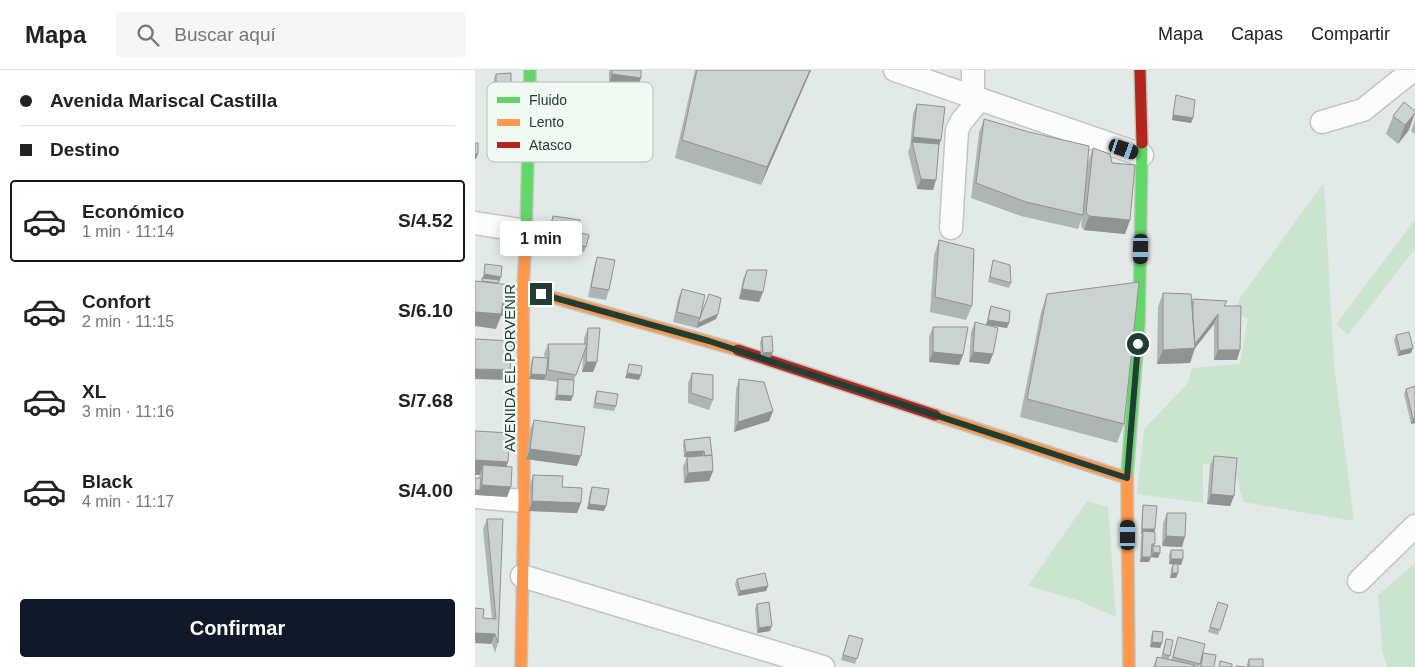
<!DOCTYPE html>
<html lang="es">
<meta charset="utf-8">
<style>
:root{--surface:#fff;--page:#f6f6f6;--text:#222;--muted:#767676;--line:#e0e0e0;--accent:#111827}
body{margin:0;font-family:Arial,sans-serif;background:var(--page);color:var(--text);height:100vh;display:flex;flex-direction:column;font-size:19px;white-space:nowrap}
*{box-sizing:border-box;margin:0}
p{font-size:16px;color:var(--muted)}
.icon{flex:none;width:28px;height:28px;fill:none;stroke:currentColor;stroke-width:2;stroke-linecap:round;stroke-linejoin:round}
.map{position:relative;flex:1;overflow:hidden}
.panel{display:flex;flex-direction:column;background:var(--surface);width:475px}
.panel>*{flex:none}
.guide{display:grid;align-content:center;height:110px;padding:0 20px;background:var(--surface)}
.end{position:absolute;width:22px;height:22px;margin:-11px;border:6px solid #203e33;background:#fff;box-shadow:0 0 0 2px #fff}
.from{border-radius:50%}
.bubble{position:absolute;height:35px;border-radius:5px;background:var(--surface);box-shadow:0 2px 12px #0003;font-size:16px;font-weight:800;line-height:35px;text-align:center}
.car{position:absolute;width:15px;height:30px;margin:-15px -8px;border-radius:6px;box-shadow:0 0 4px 1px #0007;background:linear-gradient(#222 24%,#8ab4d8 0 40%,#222 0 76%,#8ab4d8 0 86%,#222 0)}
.guide b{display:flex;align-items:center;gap:18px;height:48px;font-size:19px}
.guide b+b{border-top:1px solid var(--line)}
.guide i{width:12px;height:12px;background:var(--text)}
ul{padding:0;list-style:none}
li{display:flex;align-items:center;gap:15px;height:82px;margin:0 10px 8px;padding:0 10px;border:2px solid transparent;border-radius:5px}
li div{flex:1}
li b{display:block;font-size:19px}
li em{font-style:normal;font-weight:800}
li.active{border-color:var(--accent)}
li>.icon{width:45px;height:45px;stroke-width:1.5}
.primary-button{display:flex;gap:10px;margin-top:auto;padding:10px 20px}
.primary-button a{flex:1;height:58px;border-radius:5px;background:var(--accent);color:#fff;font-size:20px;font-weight:800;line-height:58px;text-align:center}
header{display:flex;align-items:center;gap:30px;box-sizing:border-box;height:70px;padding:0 25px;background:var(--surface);border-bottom:1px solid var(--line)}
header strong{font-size:24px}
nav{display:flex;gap:28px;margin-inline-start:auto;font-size:18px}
.search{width:350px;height:45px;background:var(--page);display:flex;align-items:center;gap:12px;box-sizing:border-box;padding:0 18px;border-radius:5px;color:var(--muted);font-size:19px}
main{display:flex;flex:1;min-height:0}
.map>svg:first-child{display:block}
.green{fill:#cbe4d0}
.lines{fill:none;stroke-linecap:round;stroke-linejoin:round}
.street-casing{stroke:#c0c6c3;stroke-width:25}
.fast-casing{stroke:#bfc7c3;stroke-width:14}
.slow-casing{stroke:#bfc7c3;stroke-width:14}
.jam-casing{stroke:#bfc7c3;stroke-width:14}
.street{stroke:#fbfcfb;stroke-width:22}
.fast{stroke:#63d668;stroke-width:11}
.slow{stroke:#ff974d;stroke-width:11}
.jam{stroke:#b3261e;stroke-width:11}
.wall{fill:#afb5b2}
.shaded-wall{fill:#8f9391}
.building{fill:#ccd2cf;stroke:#8f9391}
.route{stroke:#203e33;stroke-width:6}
.labels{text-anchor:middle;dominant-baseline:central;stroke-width:4.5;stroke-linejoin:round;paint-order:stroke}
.street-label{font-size:15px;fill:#203e33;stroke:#f1f9f4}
.key{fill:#f1f9f4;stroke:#b2c1ba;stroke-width:1}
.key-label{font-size:14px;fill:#203e33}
</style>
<header>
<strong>Mapa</strong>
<div class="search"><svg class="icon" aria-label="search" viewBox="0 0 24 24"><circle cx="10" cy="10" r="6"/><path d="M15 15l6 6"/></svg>Buscar aquí</div>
<nav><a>Mapa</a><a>Capas</a><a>Compartir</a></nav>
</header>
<main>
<section class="panel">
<div class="guide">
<b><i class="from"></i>Avenida Mariscal Castilla</b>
<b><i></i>Destino</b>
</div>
<ul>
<li class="active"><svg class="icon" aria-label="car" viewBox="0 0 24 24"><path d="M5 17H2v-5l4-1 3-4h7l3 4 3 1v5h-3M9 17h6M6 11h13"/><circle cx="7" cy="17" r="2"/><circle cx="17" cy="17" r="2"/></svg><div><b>Económico</b><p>1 min · 11:14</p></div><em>S/4.52</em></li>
<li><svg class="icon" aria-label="car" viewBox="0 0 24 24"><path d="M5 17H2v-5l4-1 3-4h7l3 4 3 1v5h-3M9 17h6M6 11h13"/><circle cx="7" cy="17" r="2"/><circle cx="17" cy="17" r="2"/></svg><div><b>Confort</b><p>2 min · 11:15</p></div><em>S/6.10</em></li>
<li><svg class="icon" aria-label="car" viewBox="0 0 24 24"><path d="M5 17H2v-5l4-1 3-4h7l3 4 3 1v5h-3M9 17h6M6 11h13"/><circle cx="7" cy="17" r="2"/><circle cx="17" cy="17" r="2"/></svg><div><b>XL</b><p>3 min · 11:16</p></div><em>S/7.68</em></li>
<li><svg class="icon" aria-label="car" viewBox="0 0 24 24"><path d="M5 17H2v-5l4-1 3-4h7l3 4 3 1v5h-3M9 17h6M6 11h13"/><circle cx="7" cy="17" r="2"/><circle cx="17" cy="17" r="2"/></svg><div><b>Black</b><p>4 min · 11:17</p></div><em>S/4.00</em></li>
</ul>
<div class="primary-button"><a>Confirmar</a></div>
</section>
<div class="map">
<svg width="940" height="597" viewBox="0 0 940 597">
<rect width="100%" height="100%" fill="#e3e9e6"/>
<path class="green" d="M849,112L859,294L879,451L768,432L759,397L728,394V433L662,424L669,359L713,313L717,298L765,294L773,248L759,243L765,228Z
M940,150V179L873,265L861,254Z
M612,431L633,437L641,547L602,530L553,516Z
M940,493V597H912L907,579L903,525Z"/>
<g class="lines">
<defs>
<path id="street" d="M420,0L667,85
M498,0V26
M847,52L888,40L938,0
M0,153L51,161
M476,158L482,60L486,52L505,29
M0,427L49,431
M47,506L348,597
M884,511L940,456"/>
<path id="fast" d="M51,164L55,0
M652,405L664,254L667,73"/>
<path id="slow" d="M48,219L263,280
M460,345L652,408
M652,405L654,597
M46,597L49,431L48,219L51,164"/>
<path id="jam" d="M665,0L667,73
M263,280L460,345"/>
</defs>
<use href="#street" class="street-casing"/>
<use href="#fast" class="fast-casing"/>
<use href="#slow" class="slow-casing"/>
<use href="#jam" class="jam-casing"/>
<use href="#street" class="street"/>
<use href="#fast" class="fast"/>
<use href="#slow" class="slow"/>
<use href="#jam" class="jam"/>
</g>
<path class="wall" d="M134,0H166L162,18L134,14Z
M220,0H336L286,115L200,88Z
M21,4L35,18L19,19V9Z
M701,25L718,48L716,53L697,50L700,30Z
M929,32L934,60L923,74L911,64L918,46Z
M442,34L466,70L464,76L458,120L442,119L433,82L435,77L438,44Z
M15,48L35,64L13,63L14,53Z
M509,49L613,92L618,78L637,93L655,150L650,164L609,160L606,156L607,148L603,159L546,146L496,128L504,63Z
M940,50V64L936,61Z
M78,146L102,162L111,177L109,182L88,176L90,165L74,162L76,151Z
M464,170L497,236L491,250L455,242L459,185Z
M122,187L134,220L131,230L113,227L119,197Z
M518,190L536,213L534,218L513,212Z
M272,200L288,222L284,232L264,229L268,209Z
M207,219L225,248L243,244L241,249L222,258L198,252L203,229Z
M688,223L717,233L718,229L751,236L762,290H739V254L720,278L715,293L682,294L683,237Z
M572,224L649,354L642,373L545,347L566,242Z
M516,236L534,253L532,258L514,255L518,284L514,294L494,292L496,262L500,252L511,255L514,241Z
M458,257L488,285L484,295L454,292V267Z
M113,258L122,292L118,302H107L108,285L99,310L96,331L80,330L82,312L69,310L54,309L56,292L58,287L70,288L69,284L73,274H109V268Z
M921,265L936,283L923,286L919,270Z
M287,267L296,287L286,288L285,272Z
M217,303L238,330L234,340L213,333V313Z
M264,309L298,341L294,351L259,362L261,319Z
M940,316V353L936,354L929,324L931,319Z
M122,321L141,336L139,341L118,338L120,326Z
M59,350L102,396L51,389L55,360Z
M0,361L33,392L31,397L32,427L0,425V408H4L5,405Z
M235,367L238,401L234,411L209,413L208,397L212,387L227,386L209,387L208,375L209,370Z
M739,386L759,426L755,436L732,434L735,396Z
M58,405L87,417L106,433L102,443L54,441L55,415Z
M117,417L131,436L129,441L112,439L115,422Z
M668,435L680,459L679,476L683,488L676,487L674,492H665L666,466L667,464H666L667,440Z
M692,443L707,477L687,476L688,453Z
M12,449L23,573L20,583L8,548L17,549L8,459Z
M696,480L706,495L703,494V503L701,508H695L696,499L698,494H694V485Z
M262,509L293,516L291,521L263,526L260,514Z
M743,532L753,535L743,565L733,562Z
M282,534L295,561L282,563L280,539Z
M678,561L687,573L685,578L675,577L676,566Z
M703,567L727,586L739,597H725L726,591L724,597H678L682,587L686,588L691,569L695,586L694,589L696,590Z
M388,569L380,594L366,590L372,570Z
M774,589V597H771Z"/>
<path class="shaded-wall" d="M335,0H336L286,115L292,97Z
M137,4L166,8L162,18L134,14Z
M36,13L35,18L19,19L21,14Z
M940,43L934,60L923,74L930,55Z
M698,45L718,48L716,53L697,50Z
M15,58L37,59L35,64L13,63Z
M438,67L466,70L462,80L437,72L435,77Z
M0,84H3L1,89H0Z
M446,109L461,110L458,120L442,119Z
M614,146L655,150L650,164L609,160Z
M76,157L92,160L90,165L74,162Z
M9,204L26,207L24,212L7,209Z
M267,219L288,222L284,232L264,229Z
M28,232H34L29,246H26L21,259L0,256V242Z
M243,244L241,249L222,258L223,253Z
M743,244L739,254L720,278L715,293L682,294L688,280L718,276Z
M513,250L534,253L532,258L511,255Z
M938,278L936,283L923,286L925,281Z
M743,280H765L762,290H739Z
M298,282L296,287L286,288L288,283Z
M458,282L488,285L484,295L454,292Z
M498,282L518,284L514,294L494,292Z
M111,292H122L118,302H107Z
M0,299L35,300L31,310L0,309Z
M152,303L166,305L164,310L150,308Z
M56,304L71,305L69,310L54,309Z
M82,325L98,326L96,331L80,330Z
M298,341L294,351L259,362L263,352Z
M940,348V353L936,354L938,349Z
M55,379L106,386L102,396L51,389Z
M229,381L227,386L209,387L211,382Z
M0,390L33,392L28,407L8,395L5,405H0Z
M238,401L234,411L209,413L213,403Z
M7,415L36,417L32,427L3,425Z
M0,420H5L3,425H0Z
M736,424L759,426L755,436L732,434Z
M57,431L106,433L102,443L54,441Z
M114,434L131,436L129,441L112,439Z
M667,459H680L679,464L668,461L667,464H666Z
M691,466L710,467L707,477L687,476Z
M678,482L685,483L683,488L676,487L674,492H665L667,487H676Z
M696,489H708L706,495L694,494Z
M697,503H703L701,508H695Z
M293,516L291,521L263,526L265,521Z
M297,556L295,561L282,563L284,558Z
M0,563L20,564L16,574L0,573Z
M677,572L687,573L685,578L675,577Z"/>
<path class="building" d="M137,0H166V8L137,4Z
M222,0H335L292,97L207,70Z
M36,3V13L21,14V4Z
M701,25L720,30L718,48L698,45Z
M929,32L940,41V43L930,55L918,46Z
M442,34L470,37L466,70L438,67Z
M509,49L554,62L614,76L608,145L551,132L501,113Z
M437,72L464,74L461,110L446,109Z
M0,73H3V84H0Z
M618,78L635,84L637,93L660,95L655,150L614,146L611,142Z
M78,146L105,150L102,162L114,165L111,177L90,170L92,160L76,157Z
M464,170L499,179L497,236L460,227Z
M122,187L140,190L134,220L116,217Z
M518,190L535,195L536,213L515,207Z
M10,194L27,196L26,207L9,204Z
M272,200H292L288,222L267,219Z
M7,208L24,210L23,213L7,211Z
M0,211L36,215L34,232H28L26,244L0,242Z
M664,212L649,354L552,329L572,224Z
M207,219L230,225L225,248L202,242Z
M688,223L716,224L720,278L688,280Z
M234,224L246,228L243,244L223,253Z
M718,229L752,231L749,236H766L765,280H743V244L720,274L718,249Z
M516,236L535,241L534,253L513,250Z
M500,252L523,258L518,284L498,282Z
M458,257H493L488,285L458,282Z
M113,258H125L122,292H111L112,274L101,305L73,300L74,283L73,274H112Z
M934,262L938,278L925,281L921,265Z
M297,266L298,282L288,283L287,267Z
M0,269L37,271L35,300L0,299Z
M58,287L73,288L71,305L56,304Z
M154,294L167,296L166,305L152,303Z
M217,303L238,305V330L216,323Z
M83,309L99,310L98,326L82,325Z
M264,309L289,312L298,341L263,352Z
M940,316V348L938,349L931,319Z
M122,321L143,324L141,336L120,333Z
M59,350L110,357L106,386L55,379Z
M0,361L35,363L33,392L0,390Z
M235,367L237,385L230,386L229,381L211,382L209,370Z
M237,385L238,401L213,403L212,387Z
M739,386L762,388L759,426L736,424Z
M8,395L37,397L36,417L7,415Z
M58,405L88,406L87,417L107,418L106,433L57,431Z
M0,408H6L5,420H0Z
M117,417L134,419L131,436L114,434Z
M668,435L682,436L680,459H667Z
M692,443H711L710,467L691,466Z
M12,449H28L23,573L20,564L0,563V538L9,539L8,548L21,549Z
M668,461L680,462V474H677L676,487H667Z
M678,476H685V483L678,482Z
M696,480H708V489H696Z
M698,494H703V503H697Z
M290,503L293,516L265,521L262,509Z
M294,532L297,556L284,558L282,534Z
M743,532L753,535L745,560L735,557Z
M678,561L688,562L687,573L677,572Z
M374,565L388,569L382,589L368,585Z
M703,567L730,574L725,594L698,587Z
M691,569L698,570L695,586L688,584Z
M728,583L741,585L739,597H726Z
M682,587L719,595L718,597H680Z
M774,589H788V597H774Z
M745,591L757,594V597H744Z
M761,596L770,597H761Z"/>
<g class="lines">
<path class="route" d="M66,224L234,271L652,408L663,274"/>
</g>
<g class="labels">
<g class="street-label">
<text transform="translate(34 298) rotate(-90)">AVENIDA EL PORVENIR</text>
</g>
</g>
<rect x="12" y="12" width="166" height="80" rx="8" class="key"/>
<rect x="22" y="27" width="23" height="6" fill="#63d668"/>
<rect x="22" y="49" width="23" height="7" fill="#ff974d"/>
<rect x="22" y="72" width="23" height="6" fill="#b3261e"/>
<g class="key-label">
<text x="54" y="35">Fluido</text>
<text x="54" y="57">Lento</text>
<text x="54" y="80">Atasco</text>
</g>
</svg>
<i class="end from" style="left:663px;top:274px"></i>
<i class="end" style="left:66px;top:224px"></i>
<div class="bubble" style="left:25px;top:151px;width:82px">1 min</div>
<i class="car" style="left:649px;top:79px;rotate:109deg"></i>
<i class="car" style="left:666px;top:179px;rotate:181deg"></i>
<i class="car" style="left:653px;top:465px;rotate:0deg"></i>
</div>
</main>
